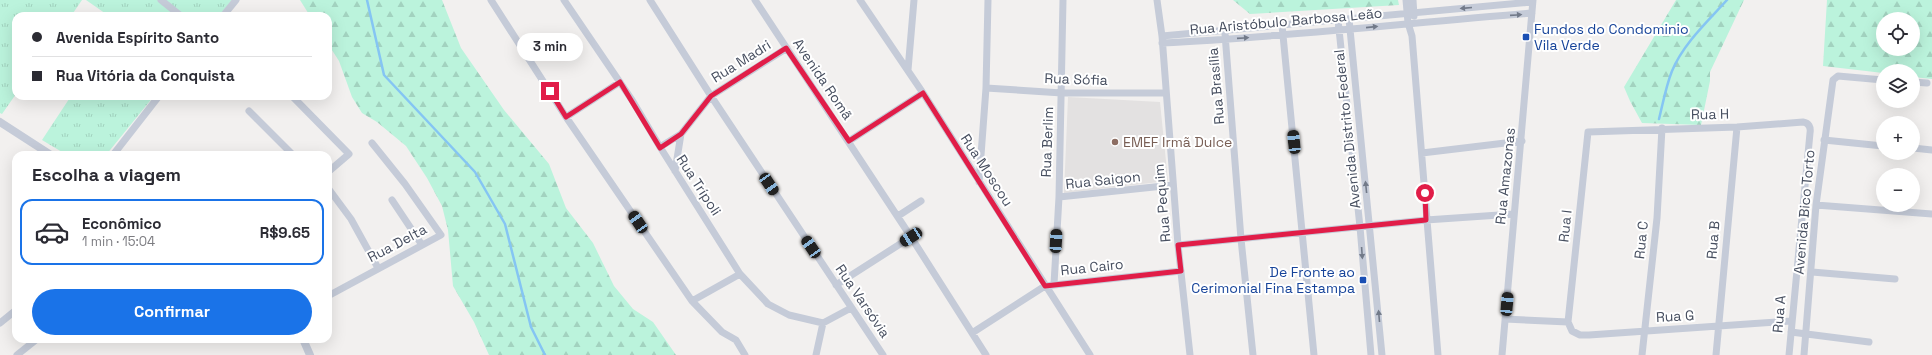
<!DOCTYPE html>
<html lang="pt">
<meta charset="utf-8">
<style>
:root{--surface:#fff;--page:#f2f2f3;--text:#2b2b33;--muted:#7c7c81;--line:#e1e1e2;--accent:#1a73e8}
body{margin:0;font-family:"Space Grotesk",sans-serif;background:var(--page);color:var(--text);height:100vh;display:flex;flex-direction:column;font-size:15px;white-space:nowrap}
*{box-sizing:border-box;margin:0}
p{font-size:13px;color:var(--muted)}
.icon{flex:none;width:22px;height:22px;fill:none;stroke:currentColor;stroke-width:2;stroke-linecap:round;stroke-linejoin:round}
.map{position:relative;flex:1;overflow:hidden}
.sheet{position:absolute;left:12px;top:151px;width:320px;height:192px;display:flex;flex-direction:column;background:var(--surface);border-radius:12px;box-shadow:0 4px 16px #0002}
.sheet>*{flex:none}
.top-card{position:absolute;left:12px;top:12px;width:320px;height:88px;border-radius:12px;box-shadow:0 4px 16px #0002;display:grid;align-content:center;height:88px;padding:0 20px;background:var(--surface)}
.buttons{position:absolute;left:1876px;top:12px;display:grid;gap:8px}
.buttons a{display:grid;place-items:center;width:44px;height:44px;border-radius:50%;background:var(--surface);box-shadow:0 4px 16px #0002;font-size:20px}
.end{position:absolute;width:18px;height:18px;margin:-9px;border:5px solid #e11d48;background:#fff;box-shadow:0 0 0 2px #fff}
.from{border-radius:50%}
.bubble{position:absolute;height:28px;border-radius:14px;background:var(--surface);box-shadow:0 4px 16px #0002;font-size:13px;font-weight:800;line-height:28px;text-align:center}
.car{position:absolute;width:12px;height:24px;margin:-12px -6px;border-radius:5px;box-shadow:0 0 3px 1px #0007;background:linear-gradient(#222 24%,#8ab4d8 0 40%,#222 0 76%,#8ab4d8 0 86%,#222 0)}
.top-card b{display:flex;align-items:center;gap:14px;height:38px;font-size:15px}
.top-card b+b{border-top:1px solid var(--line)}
.top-card i{width:10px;height:10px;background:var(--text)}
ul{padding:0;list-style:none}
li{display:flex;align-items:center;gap:12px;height:66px;margin:0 8px 6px;padding:0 12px;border:2px solid transparent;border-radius:12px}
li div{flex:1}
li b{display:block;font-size:15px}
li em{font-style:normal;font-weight:800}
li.on{border-color:var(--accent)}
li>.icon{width:36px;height:36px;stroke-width:1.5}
h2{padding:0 20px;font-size:18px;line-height:48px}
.cta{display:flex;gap:8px;margin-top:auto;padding:8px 20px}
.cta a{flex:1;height:46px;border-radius:24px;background:var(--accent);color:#fff;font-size:16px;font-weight:800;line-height:46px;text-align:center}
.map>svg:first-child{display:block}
.education{fill:#e3e1e1}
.grass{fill:url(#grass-tufts)}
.forest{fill:url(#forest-firs);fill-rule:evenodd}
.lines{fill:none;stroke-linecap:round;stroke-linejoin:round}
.stream{stroke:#85c5f3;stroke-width:2.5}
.minor{stroke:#c5cbd8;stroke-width:7}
.tertiary{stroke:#c5cbd8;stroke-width:8}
.oneway{fill:#727a89}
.route{stroke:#e11d48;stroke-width:5}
.transit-dot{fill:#1a4fb4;stroke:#fff;stroke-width:1.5}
.education-dot{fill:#8d6e63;stroke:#fff;stroke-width:1.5}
.labels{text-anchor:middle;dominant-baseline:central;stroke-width:4;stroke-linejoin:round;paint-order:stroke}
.street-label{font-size:14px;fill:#464e5f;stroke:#fff}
.transit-label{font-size:14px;fill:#164399;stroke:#fff;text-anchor:start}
.education-label{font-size:14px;fill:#785e54;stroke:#fff;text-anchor:start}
</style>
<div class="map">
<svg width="1932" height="355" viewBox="0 0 1932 355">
<defs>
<pattern id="grass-tufts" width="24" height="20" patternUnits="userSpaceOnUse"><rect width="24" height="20" fill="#bbf3dc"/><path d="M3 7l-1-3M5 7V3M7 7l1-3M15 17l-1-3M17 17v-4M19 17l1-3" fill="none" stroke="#a2d2bf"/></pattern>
<pattern id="forest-firs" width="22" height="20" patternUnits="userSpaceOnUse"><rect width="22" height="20" fill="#bbf3dc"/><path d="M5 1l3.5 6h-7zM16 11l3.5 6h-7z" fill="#a2d2bf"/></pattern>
</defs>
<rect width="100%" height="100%" fill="#f2f0ef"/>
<path class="education" d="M1068,97L1160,102L1168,181L1064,193Z"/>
<path class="grass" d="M0,0H82L71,16H16V94L2,114L0,113Z
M86,0H232L219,16H109Z
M71,96H154L106,155H67L42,140Z"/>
<path class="forest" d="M300,0H442L461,48L504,110L549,164L566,208L593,243L614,286L633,309L653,322L676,355H489L474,322L453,286L448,230L442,206L427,178L406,146L377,122L362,113L352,97L339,61L328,44V16H310Z
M1233,0H1398L1399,5L1250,14Z
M1676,0H1744L1710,72V81L1701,125L1642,123L1630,101L1624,87Z
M1827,0H1932V79L1913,77V71H1883V73L1823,66ZM1883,19H1913V49H1883Z"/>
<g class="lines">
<path class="stream" d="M367,0L384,75L475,172L505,224L531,327L545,355
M1659,119C1663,103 1666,86 1672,71C1683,44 1708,21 1727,0"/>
<path class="minor" d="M161,0L181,16
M491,0L566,117L692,301L722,332L736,340L745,355
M564,0L632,100L660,147L740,274L768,304L789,315L823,323L851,308
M650,0L711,96L883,355
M755,0L911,237L986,355
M860,0L923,93L1090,355
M1157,0L1162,36L1178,245L1190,355
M1406,0L1408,23L1412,36L1438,355
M1413,0L1414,16
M223,16L236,0
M1349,19L1382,355
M1338,20L1360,227L1371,355
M1282,25L1314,355
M1225,34L1241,239L1253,355
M1162,36L1532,2
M1162,43C1286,37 1408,23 1532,13
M908,70L914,0
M1913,82L1927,83
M986,88L1062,93H1165
M292,96L349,154L328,172
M249,111L293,155
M566,117L620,82
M1824,140L1883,146
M849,141L923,93
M660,147L681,134L711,96L787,48
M1913,148L1932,150
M1422,153L1522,141
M113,155L159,96
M675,171L681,134
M979,182L986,88L988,0
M328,188L351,219L378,268
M1059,197L1173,185
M392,200L422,245
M1816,205L1932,214
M898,216L921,201
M1178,245L1426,220L1514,214
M1812,272L1895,279
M1054,284L1059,197L1063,0
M836,285L911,237
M328,296L441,235L405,184L372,143
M692,301L740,274
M1505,319L1568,322
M0,323L16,310
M1791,332L1869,342
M972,333L1045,286L1181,271
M17,355L37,339
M816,355L823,323
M1502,355L1533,0
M1642,355L1657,218L1662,128
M1716,355L1737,127
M1789,355L1810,133C1811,127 1809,123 1803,122L1737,127L1588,132L1568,322L1572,331L1580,335H1589L1791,321
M1804,355L1816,205L1833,80L1838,76L1883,80"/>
<path class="tertiary" d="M0,122L51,155
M303,339L310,355"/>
</g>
<defs><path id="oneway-solid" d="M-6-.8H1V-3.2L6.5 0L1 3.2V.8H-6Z"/></defs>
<g class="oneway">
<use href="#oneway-solid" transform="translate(1466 8) rotate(175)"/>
<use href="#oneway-solid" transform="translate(1516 15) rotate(-4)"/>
<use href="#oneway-solid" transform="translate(1372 27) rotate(-6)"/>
<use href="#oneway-solid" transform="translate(1243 38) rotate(-4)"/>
<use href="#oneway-solid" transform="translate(1366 187) rotate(-96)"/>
<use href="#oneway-solid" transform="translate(1362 253) rotate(86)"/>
<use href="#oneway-solid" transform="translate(1379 316) rotate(-95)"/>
</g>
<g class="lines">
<path class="route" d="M550,91L566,117L620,82L660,148L681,134L711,96L786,48L849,141L923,93L1045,286L1181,271L1178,245L1426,220L1425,193"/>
</g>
<g class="transit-dot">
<rect x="1522" y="33" width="8" height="8" rx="2"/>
<rect x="1359" y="276" width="8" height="8" rx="2"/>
</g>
<circle class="education-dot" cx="1115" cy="142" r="4"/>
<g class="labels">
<g class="street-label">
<text transform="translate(1286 21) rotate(-5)">Rua Aristóbulo Barbosa Leão</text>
<text transform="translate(741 61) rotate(-32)">Rua Madri</text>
<text transform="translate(823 79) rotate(56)">Avenida Romã</text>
<text transform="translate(1076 79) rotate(2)">Rua Sófia</text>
<text transform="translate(1216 86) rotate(-95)">Rua Brasília</text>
<text transform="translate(1710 114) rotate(-1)">Rua H</text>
<text transform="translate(1347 129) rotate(-96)">Avenida Distrito Federal</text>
<text transform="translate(1047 142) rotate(-88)">Rua Berlim</text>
<text transform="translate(987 170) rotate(57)">Rua Moscou</text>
<text transform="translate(1505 176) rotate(-84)">Rua Amazonas</text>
<text transform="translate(1103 180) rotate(-6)">Rua Saigon</text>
<text transform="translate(699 185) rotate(57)">Rua Trípoli</text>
<text transform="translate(1162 203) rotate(-95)">Rua Pequim</text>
<text transform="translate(1804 212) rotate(-85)">Avenida Bico Torto</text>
<text transform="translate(1565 226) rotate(-84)">Rua I</text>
<text transform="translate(1641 240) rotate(-84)">Rua C</text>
<text transform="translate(1713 240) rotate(-85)">Rua B</text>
<text transform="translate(397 243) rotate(-28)">Rua Delta</text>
<text transform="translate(1092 267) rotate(-6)">Rua Cairo</text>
<text transform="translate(863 301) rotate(56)">Rua Varsóvia</text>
<text transform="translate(1779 314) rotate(-85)">Rua A</text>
<text transform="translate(1675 316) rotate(-3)">Rua G</text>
</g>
<g class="transit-label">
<text x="1534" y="29">Fundos do Condominio<tspan x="1534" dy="16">Vila Verde</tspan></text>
<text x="1355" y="272" text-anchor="end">De Fronte ao<tspan x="1355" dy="16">Cerimonial Fina Estampa</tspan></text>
</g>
<g class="education-label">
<text x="1123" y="142">EMEF Irmã Dulce</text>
</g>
</g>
</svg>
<div class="buttons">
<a><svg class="icon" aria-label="locate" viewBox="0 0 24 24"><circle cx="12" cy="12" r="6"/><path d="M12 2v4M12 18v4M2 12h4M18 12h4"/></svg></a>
<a><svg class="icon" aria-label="layers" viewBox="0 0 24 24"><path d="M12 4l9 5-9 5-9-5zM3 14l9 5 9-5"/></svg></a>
<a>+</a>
<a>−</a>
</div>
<i class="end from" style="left:1425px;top:193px"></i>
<i class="end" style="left:550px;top:91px"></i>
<div class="bubble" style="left:517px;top:33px;width:66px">3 min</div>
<i class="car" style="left:1294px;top:142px;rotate:354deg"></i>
<i class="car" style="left:769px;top:184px;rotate:146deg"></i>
<i class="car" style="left:638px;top:222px;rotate:326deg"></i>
<i class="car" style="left:911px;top:237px;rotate:237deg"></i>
<i class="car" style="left:1056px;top:241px;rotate:3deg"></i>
<i class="car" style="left:811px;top:247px;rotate:326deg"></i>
<i class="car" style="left:1507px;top:304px;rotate:5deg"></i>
<div class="top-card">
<b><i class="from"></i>Avenida Espírito Santo</b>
<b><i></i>Rua Vitória da Conquista</b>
</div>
<section class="sheet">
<h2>Escolha a viagem</h2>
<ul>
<li class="on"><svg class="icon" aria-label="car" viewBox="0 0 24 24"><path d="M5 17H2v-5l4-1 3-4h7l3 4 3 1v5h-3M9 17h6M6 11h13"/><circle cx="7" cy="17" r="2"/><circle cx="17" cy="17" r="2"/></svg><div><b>Econômico</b><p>1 min · 15:04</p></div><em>R$9.65</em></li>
</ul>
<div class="cta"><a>Confirmar</a></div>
</section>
</div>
